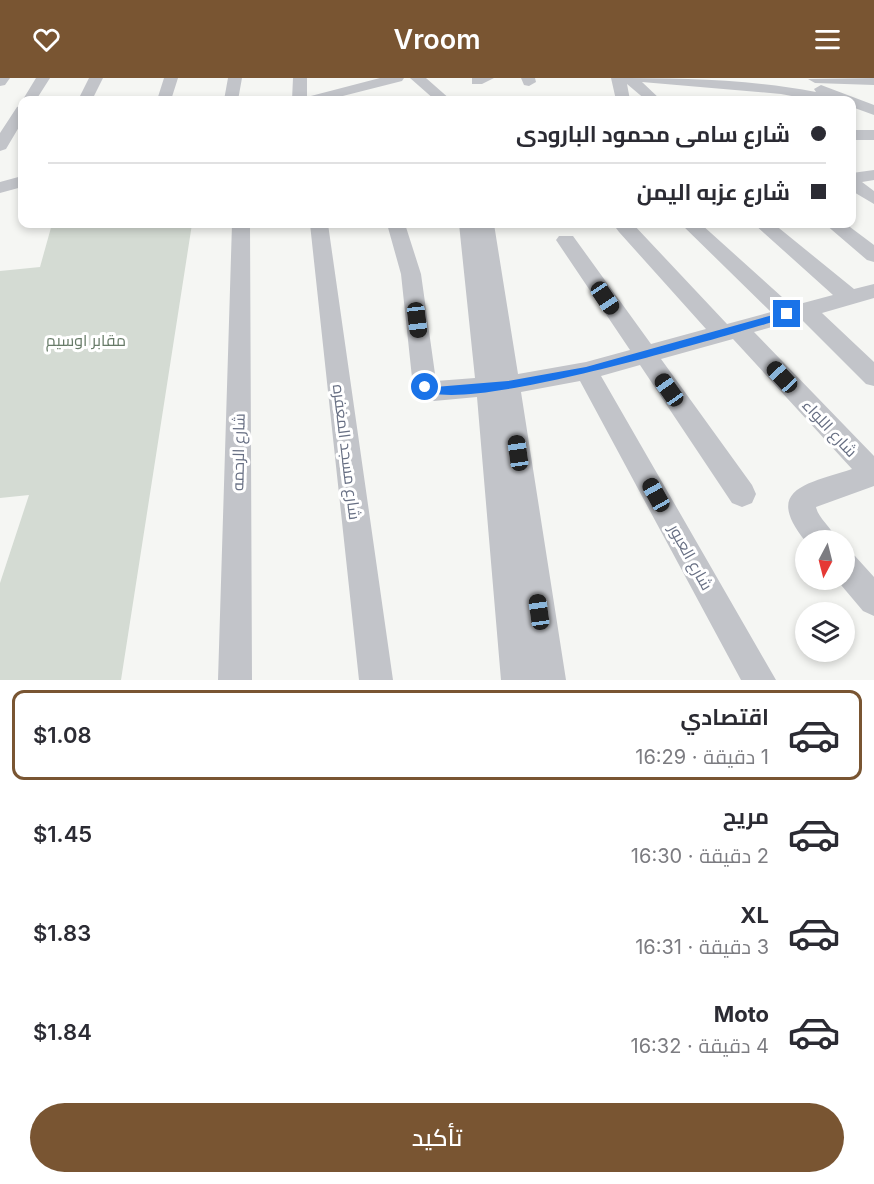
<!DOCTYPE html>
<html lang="ar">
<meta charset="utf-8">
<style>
:root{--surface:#fff;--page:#f2f2f3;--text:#2b2b33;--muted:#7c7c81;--line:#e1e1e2;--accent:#795532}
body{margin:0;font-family:Inter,Cairo,sans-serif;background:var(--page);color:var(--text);direction:rtl;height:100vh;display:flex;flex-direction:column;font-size:22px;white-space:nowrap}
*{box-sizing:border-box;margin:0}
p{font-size:20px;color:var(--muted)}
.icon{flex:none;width:33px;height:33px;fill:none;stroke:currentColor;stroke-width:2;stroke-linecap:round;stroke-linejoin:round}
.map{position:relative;height:602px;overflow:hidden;direction:ltr}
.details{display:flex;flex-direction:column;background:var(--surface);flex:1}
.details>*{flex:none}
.guide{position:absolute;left:18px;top:18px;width:838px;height:132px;border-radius:12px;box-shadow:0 3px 9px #0003;direction:rtl;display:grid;align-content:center;height:132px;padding:0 30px;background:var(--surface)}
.needle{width:39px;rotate:187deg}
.tools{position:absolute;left:795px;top:452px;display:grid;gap:12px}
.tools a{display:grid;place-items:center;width:60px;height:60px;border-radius:50%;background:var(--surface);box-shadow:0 3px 9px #0003;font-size:30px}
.end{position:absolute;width:27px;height:27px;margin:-14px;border:8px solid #1a73e8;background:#fff;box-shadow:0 0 0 3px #fff}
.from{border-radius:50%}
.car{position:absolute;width:18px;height:36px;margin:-18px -9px;border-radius:8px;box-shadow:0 0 4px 2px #0007;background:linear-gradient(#222 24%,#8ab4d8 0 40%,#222 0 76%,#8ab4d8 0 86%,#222 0)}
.guide b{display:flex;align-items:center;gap:21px;height:57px;font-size:22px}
.guide b+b{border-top:2px solid var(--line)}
.guide i{width:15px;height:15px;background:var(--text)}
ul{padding:10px 0 0;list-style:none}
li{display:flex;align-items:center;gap:18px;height:90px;margin:0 12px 9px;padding:0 18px;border:3px solid transparent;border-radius:12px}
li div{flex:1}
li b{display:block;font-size:22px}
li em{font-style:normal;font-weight:600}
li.current{border-color:var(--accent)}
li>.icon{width:54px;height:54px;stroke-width:1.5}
.primary-button{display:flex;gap:12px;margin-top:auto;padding:12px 30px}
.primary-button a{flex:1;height:69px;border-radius:36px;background:var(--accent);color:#fff;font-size:24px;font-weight:600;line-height:69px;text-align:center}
header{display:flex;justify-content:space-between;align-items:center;height:78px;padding:0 30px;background:var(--accent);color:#fff;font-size:27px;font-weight:600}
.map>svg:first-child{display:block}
.green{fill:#d4dbd3}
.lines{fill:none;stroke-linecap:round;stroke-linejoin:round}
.minor{fill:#c2c4c9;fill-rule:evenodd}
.route{fill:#1a73e8}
.labels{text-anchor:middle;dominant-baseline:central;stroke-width:6;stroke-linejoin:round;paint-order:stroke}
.park-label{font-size:16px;fill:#667a67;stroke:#fff}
.street-label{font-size:16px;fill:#676f83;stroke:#fff}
</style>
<header><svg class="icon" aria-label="menu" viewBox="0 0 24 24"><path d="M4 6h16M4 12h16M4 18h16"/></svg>Vroom<svg class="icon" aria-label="heart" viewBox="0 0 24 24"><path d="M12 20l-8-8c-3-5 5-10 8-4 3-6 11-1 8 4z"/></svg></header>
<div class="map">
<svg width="874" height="602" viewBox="0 0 874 602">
<rect width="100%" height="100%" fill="#f5f6f3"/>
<path class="green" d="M52,146H192L121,602H0V505L29,417L0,420V193L40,189Z"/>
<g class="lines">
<path class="minor" d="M0,0H10L5,7L0,8Z
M36,0H50L36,22L22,23Z
M89,0H103L92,22H78Z
M164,0H178L171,22H157Z
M228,0H242L238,22H224Z
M293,0H307V19L380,0H404L402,3L327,22H292Z
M410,0H426L451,22H435Z
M472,0H494L482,6H472Z
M521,0H535L536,4L529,8L524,7Z
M611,0C680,0 748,1 816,14L814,11L821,7L874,27V37L852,29V22H813L781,16L642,4L661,22H646L627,6L630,22H616Z
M874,0V7L815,5L808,1Z
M22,27V44L6,71L0,73V55L17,29Z
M852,52H874V62H852Z
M874,92V102L862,104L874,113V126L852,113V95Z
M22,98V109L0,115V104Z
M232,146H250L252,602H218Z
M310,146H328L393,602H359Z
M387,146H405L421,196L436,303L475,300L459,146H494L518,296L586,284L630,272L556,162L559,158H573L651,266L706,251L619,154L616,150L619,146H633L727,246L771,234L681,146H701L792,228L833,217L754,146H774L854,211L874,206V220L822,235L874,284V308L866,306L801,241L754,254L874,378V408L816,429C818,440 832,450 837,462H806V464C762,410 808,406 852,391L733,261L661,281L752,407L756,416L752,425L742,429L732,425L640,287L601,298L776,602H741L580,303L521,314L566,602H501L477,319L434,323L416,316L413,309L401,196Z
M825,146H846L874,167V184L867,182Z
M844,473L855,478L874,499V538L863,533L836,501H844Z"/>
</g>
<path class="route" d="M787,233L791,236L790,239C740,253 448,344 420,309L425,305L435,309L508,303L586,289Z"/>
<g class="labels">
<g class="park-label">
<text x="86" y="262">مقابر اوسيم</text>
</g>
<g class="street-label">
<text transform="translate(830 350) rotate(47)">شارع اللواء</text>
<text transform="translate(238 374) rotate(-89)">شارع الرحمه</text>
<text transform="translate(347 374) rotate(83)">شارع مسجد المغفره</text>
<text transform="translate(691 479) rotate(61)">شارع العبور</text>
</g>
</g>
</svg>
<div class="tools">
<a><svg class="needle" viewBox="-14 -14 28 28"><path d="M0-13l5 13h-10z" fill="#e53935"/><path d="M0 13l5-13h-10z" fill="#7c7c81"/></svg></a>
<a><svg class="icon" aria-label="layers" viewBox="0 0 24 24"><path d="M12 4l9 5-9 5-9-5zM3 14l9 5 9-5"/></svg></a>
</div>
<i class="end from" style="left:425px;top:309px"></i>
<i class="end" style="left:787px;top:236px"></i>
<i class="car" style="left:605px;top:220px;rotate:146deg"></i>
<i class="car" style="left:417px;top:242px;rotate:173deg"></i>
<i class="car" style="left:782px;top:299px;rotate:317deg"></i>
<i class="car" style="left:669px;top:312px;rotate:325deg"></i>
<i class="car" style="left:518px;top:375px;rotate:352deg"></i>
<i class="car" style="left:656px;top:417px;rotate:331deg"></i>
<i class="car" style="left:539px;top:534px;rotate:352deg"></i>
<div class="guide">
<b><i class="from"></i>شارع سامى محمود البارودى</b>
<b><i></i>شارع عزبه اليمن</b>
</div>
</div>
<section class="details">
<ul>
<li class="current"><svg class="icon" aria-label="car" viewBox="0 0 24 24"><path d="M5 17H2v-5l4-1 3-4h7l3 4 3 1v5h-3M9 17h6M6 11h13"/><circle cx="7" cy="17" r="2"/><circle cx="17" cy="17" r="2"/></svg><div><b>اقتصادي</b><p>1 دقيقة · 16:29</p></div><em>$1.08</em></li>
<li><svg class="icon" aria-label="car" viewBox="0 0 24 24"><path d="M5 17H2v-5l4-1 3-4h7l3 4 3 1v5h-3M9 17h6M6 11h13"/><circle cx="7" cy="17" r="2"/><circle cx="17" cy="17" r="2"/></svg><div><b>مريح</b><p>2 دقيقة · 16:30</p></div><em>$1.45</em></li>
<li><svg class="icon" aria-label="car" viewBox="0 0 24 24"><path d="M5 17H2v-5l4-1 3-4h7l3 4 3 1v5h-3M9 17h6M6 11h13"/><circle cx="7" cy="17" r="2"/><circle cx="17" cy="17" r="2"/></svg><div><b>XL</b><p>3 دقيقة · 16:31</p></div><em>$1.83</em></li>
<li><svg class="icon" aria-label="car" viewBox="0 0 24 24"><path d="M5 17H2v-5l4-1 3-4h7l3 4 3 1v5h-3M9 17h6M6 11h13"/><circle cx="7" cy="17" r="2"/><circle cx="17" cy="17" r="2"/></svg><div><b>Moto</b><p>4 دقيقة · 16:32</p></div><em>$1.84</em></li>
</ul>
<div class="primary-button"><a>تأكيد</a></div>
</section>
